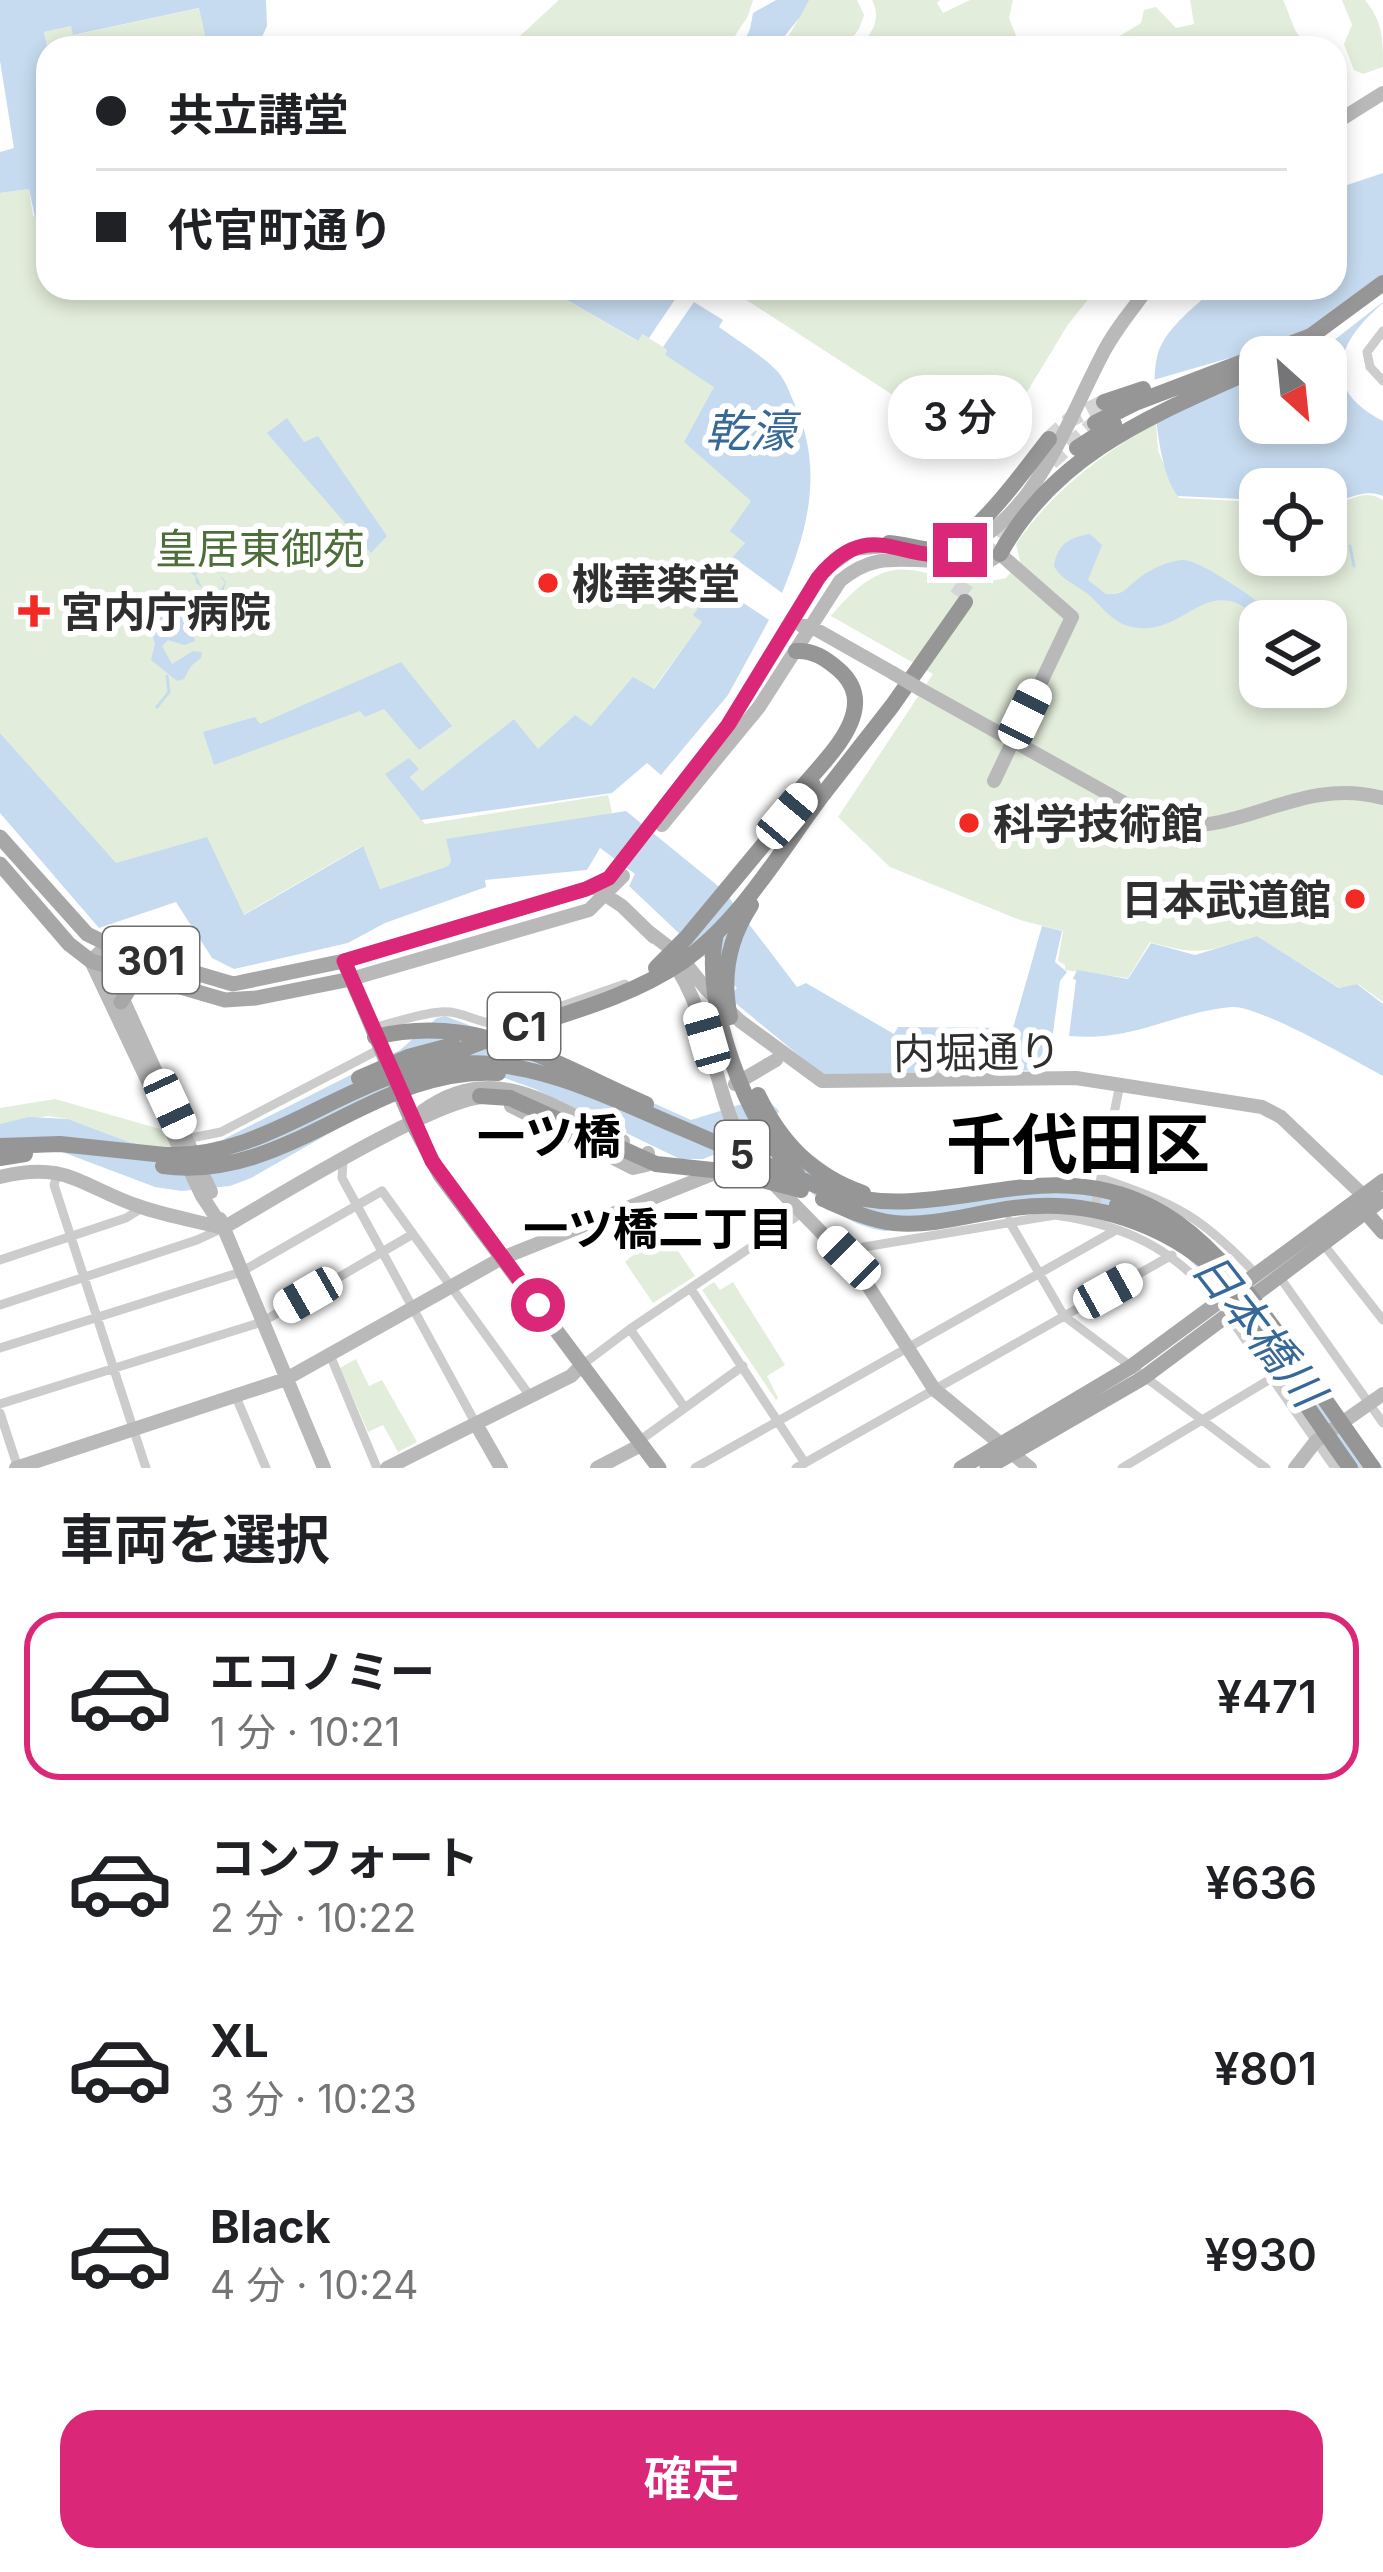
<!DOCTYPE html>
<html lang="ja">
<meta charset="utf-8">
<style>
:root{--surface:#fff;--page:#f2f2f2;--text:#202124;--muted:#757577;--line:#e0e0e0;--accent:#db2777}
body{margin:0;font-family:Inter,"Noto Sans JP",sans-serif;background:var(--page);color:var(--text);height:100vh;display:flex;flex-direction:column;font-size:45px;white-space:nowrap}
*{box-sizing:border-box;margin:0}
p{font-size:39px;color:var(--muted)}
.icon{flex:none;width:66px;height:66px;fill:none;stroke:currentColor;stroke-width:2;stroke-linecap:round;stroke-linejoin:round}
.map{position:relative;height:1468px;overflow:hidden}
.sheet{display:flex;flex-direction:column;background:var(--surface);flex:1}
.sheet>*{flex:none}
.top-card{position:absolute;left:36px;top:36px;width:1311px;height:264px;border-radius:36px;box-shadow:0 6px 18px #0003;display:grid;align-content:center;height:264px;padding:0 60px;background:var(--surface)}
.needle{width:78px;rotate:153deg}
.fabs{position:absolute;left:1239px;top:336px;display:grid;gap:24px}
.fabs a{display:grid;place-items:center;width:108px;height:108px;border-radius:24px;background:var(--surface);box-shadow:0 6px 18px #0003;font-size:60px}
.end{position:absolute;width:54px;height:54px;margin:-27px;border:15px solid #db2777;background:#fff;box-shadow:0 0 0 6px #fff}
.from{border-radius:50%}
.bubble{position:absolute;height:84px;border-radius:36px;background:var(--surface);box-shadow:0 6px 18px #0003;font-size:39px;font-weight:600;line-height:84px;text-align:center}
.car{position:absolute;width:36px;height:72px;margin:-36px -18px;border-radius:15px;box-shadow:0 0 9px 3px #0007;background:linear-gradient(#fff 24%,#345 0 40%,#fff 0 76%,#345 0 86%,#fff 0)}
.top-card b{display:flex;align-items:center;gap:42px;height:114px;font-size:45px}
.top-card b+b{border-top:3px solid var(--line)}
.top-card i{width:30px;height:30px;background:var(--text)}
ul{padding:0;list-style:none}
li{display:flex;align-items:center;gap:36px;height:168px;margin:0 24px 18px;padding:0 36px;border:6px solid transparent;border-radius:36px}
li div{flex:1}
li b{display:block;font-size:45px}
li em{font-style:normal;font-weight:600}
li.active{border-color:var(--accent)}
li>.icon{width:108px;height:108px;stroke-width:1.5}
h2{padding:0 60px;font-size:54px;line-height:144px}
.primary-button{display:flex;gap:24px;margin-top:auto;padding:24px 60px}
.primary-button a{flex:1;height:138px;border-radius:36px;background:var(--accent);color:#fff;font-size:48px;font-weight:600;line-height:138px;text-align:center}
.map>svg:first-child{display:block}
.green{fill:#e3eddb;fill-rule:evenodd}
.water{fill:#c6dbef;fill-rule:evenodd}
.pier{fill:#fff}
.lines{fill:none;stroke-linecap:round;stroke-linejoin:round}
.stream{stroke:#c6dbef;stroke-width:3}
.highway-tunnel{stroke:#d5d5d5;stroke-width:16;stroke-dasharray:16 8;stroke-linecap:butt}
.street{stroke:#ccc;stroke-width:9}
.secondary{stroke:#b9b9b9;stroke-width:14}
.primary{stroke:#a7a7a7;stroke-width:15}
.highway{stroke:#969696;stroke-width:16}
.secondary-bridge{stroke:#b9b9b9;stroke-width:14}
.highway-bridge{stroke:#969696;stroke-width:16}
.route{stroke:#db2777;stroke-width:15}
.poi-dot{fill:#f32924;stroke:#fff;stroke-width:4.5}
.labels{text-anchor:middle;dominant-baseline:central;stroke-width:12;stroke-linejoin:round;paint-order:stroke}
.shield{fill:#fff;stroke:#6d6d6d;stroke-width:3}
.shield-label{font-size:39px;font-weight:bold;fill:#2f2f2f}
.park-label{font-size:42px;fill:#4c6e38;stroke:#fff}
.poi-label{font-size:42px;font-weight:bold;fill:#2f2f2f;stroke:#fff;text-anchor:start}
.street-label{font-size:42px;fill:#2f2f2f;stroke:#fff}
.water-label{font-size:45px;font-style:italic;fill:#366898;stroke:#fff}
.neighbourhood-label{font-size:45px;font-weight:bold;fill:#000;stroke:#fff}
.quarter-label{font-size:48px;font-weight:bold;fill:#000;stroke:#fff}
.town-label{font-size:66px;font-weight:bold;fill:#000;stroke:#fff}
</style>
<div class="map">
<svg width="1383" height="1468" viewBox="0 0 1383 1468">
<rect width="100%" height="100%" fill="#fff"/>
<path class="green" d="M559,0H753L748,16L727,48H682L677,37L671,36L652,48H507Z
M804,0H857L864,15L859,29L845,48H781L798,20Z
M872,0H940L937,3L943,13L970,0H1013L1009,18L1021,48H859C872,32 882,20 872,0Z
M1190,0H1283C1301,40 1289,35 1331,48H1100L1141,23L1144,10L1156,7L1176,28L1194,24Z
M1342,0H1365C1383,22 1383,39 1383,67L1363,74L1354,70L1344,44L1352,25Z
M200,8L208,48L48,50L44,32L71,26L74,35Z
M29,189L33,216L48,214V288H546L637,341L642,334L668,350L665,355L714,386L752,501L745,543L694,614L703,621L653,689L633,678L591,726L575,716L538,750L514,719L421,792L410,776L386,774L425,824L608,795L612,812L604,817L447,840L451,861L448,866L380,889L362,846L243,915L116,864L0,733V193Z
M728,288H1097L1067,326L1001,435L982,453Z
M1156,423L1158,451L1179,498L1260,502V555H1326V503C1347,506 1362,486 1383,500V1002L1358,984L1340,988L1257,936C1207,950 1204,958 1150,942L1128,978L1065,970V965L1058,961L1063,931L1020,920L890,867L838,817L933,674L831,616C905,527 923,597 1006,578L1020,561L1016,544C1051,493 1102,453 1156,423ZM1260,621H1326V687H1260Z
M55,1099L160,1129L174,1137L177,1152L129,1142L68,1119L48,1116L0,1124V1108Z
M661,1241L679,1245L676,1248L695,1276L653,1303L625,1262L639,1250Z
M714,1282L720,1290L733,1282L785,1365L767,1376L778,1398L776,1400L702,1290Z
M356,1359L369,1386L382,1380L417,1442L398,1452L383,1425L368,1432L340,1368Z"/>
<path class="water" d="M0,0H266L267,26L257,48H208L199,8L73,35L71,26L44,32L48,50V214L35,217L29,189L0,193V152L14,148L0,61Z
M776,0H809L800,17L775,48H741L750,29L753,13Z
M1383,173V303C1336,343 1319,388 1383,421V496C1360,487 1347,504 1326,500V489H1260V500L1178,496C1158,475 1148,378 1159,350C1169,325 1196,306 1215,288H1335V189ZM1260,357H1326V423H1260Z
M546,288H665L678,295L649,338L642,334L638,341Z
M694,302L723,320L719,327C738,341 762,355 778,372C786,381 790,394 795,405C824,470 808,530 782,593L733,557L745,543L730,531L751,501L684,442L714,387L665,355L667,350L663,347Z
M287,418L304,442L318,436L387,536L371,553L267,433Z
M223,525C212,538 216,555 217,571L226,582C222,600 204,617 188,621L195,641L184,645L168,640L162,646L172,664L193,651L202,652L201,658L191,666L184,679L177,681L151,660L155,644L150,624L168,612L193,619L208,610L209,604L202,588L196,583L195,574C202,584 203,594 211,605L225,583C212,565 215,549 217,528Z
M1090,534L1102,545L1088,580L1106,594C1124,596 1126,588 1139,578C1149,570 1170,560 1184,560C1201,560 1268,607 1282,621H1262C1203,564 1186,645 1125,625C1111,620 1100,605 1089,595C1076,584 1062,581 1054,566C1057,545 1069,537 1090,534Z
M715,584L769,620L728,695L661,775L647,763L612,793L421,820L385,774L409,758L419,769L410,777L422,791L514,719L538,749L575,715L591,726L633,677L654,689L702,622L693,615Z
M401,662L452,726L419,750L384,709L365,717L360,711L214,765L203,732L255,717L260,724Z
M0,733L116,863L207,837L244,915L363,846L380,889L448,866L451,861L446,839L626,811L723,890L797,987L806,983L894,1034L898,1027L1013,1028L1042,926L1062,931L1055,962L1067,972L1060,981L1048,1070L824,1076L728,997L737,988L629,886L635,874L600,848L587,870L485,880L486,887L385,923L348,943L234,969L212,958L176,902L99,928L0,813Z
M1257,936L1339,988L1357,984L1383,1004V1076C1355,1061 1258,1005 1232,1007C1173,1012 1135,1042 1069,1036L1076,980L1073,979L1077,970L1128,979L1151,943L1195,955Z
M445,1016L547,1055L691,1120L765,1097L779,1111L776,1117L801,1147L868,1196L1104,1188L1243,1276L1383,1468H1350L1224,1291L1177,1249L1129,1223L1017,1211L885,1231C829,1223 795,1175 758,1137L703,1159H680L535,1089L502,1077L438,1081L365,1113L251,1178L230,1186L182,1191L155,1187L57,1150L0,1158V1124L29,1117L68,1119L129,1142L176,1152L220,1141L400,1050L437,1018Z"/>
<path class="pier" d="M1383,279V302L1324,348L1306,357H1260L1152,423L1150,381L1292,340Z"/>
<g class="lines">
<path class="stream" d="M1350,546L1354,566
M183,565L195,574
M157,707L169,692L167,676"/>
<path class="highway-tunnel" d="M1049,439L1071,419L1104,402
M1051,462L1095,423
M957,596L1015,513"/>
<path class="street" d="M1383,331L1367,352L1370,367L1383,381
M533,1016L625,984
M371,1028C394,1023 417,1014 440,1012C465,1009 488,1032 517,1022
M186,1139L221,1132L380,1049
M343,1161L342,1178L476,1424
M58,1172L54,1185L146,1468
M1103,1179C1178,1205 1201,1216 1257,1275
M1094,1212L1120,1084
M1009,1221L1064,1316L1266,1468
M1324,1245L1383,1320
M849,1258L864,1247L1055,1215C1125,1225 1173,1248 1218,1302
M0,1260L126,1218L142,1208
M1281,1279L1383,1423
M691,1289L805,1463
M0,1305L197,1240L223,1228
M1228,1315L1335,1468
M630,1329L685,1408
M0,1348L241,1272L382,1191L530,1396
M330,1355L377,1468
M582,1365L630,1329L803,1212
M236,1397L266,1468
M0,1404L262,1322L413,1234
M0,1413L18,1468
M639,1441L743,1366
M695,1468L1116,1230
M796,1468L1172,1255
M1122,1468L1272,1378"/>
<path class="secondary" d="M1335,123L1383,93
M969,545L978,561H989L1000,554L1072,617L994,781
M946,554C1030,531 1065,426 1101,357C1113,332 1132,310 1148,288
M802,626H810L893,673
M920,689L1146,815C1227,852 1289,773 1383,798
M662,825L759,707L840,581C879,548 907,564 953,560
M598,890L622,906L654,937
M649,932L679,955L706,989L740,1021L822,1081L1076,1078L1262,1107L1281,1117L1364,1196
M107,945L91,961L202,1196L223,1228
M671,959C714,1020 713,1099 751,1161
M344,961L587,889L609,878L731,721L824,570L853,549L895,545
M106,962L190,1147
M351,979L589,910L623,876
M735,1084L776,1060
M511,1106L633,1168L646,1165L648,1153
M423,1111C495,1058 555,1108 623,1141
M0,1177C68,1160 81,1187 141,1207C168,1216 196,1221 223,1228C270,1201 447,1091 490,1097
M775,1185L858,1270L934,1389L1030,1468
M220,1219L324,1468
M476,1424L501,1468
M16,1468L286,1379L502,1258L750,1159
M387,1468L571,1376L582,1365
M597,1468L641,1445
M1295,1468L1316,1441L1383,1394"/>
<path class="primary" d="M0,837L87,934L124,952L233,984L344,961L412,1122L440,1175L659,1468
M0,864L69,944L91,961L225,1000L256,998L351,979
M121,1002L134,982L149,980
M1362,1208L1383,1232
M961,1468L1129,1368L1383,1181
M987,1468L1143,1378L1383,1199"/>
<path class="highway" d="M1104,402L1143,389
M1095,423L1135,403L1311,336L1383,283
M1077,448L1114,424
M889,543C905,544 921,550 936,550C969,550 1029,464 1049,439
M1000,554C1057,450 1159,413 1260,367
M824,793L892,706L965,602
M795,796C820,763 886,710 838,669C825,658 813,650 796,651
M375,1037C479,1012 554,1064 646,1104
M758,1095C781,1143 812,1175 863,1193
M480,1096L510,1098
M0,1146L60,1144L165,1155
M0,1158L25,1154
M1117,1205L1179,1236"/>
<path class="secondary-bridge" d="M893,673L920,689
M197,1162L211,1192"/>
<path class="highway-bridge" d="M716,934C700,1000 748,1129 797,1174
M656,968L686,938L813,785
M730,1017C721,976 728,940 751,905
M443,1058C520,1022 611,1010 682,962C741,921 781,850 824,793
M359,1078L408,1057L453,1045
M510,1098L656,1164L731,1172L801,1190
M165,1155C251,1158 317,1102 395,1075C493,1042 578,1083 667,1122C720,1144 773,1168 827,1190C894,1214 956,1194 1025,1187C1155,1173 1215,1245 1283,1341C1314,1383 1343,1426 1373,1468
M163,1166C289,1183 375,1065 498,1073
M823,1199C846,1209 869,1220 894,1223C934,1227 974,1213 1014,1208C1097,1197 1186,1229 1239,1296
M1240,1298L1286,1376L1350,1468"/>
</g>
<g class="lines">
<path class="route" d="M538,1305L432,1161L344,961L586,889L609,878L728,725L818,578C873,510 906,571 960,550"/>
</g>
<g class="poi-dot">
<circle cx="548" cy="583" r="12"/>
<path d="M28 593h12v12h12v12h-12v12h-12v-12h-12v-12h12z"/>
<circle cx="969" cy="823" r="12"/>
<circle cx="1355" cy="899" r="12"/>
</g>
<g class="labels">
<g class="shield">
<rect x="103" y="927" width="96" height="66" rx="9"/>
<rect x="488" y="993" width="72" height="66" rx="9"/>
<rect x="715" y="1121" width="54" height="66" rx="9"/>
</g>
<g class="shield-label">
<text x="151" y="960">301</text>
<text x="524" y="1026">C1</text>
<text x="742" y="1154">5</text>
</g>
<g class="park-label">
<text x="260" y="548">皇居東御苑</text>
</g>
<g class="poi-label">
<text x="572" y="583">桃華楽堂</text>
<text x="61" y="611">宮内庁病院</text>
<text x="993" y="823">科学技術館</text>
<text x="1331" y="899" text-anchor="end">日本武道館</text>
</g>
<g class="street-label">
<text transform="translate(977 1052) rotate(-1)">内堀通り</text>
</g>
<g class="water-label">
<text x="750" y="430">乾濠</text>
<text transform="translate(1259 1329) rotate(52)">日本橋川</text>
</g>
<g class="neighbourhood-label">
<text x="658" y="1228">一ツ橋二丁目</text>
</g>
<g class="quarter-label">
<text x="549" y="1136">一ツ橋</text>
</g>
<g class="town-label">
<text x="1078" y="1144">千代田区</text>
</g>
</g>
</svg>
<div class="fabs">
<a><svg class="needle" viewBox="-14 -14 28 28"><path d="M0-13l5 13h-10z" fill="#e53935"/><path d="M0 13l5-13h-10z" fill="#757577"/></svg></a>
<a><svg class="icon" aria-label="locate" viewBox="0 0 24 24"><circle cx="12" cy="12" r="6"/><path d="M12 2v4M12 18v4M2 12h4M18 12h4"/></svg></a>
<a><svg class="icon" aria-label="layers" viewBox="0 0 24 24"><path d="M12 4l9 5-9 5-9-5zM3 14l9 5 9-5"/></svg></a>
</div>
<i class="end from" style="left:538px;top:1305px"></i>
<i class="end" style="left:960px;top:550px"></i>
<div class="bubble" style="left:888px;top:375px;width:144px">3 分</div>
<i class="car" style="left:1025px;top:714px;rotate:26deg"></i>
<i class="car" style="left:787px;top:816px;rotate:40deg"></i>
<i class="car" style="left:707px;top:1038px;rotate:344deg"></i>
<i class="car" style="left:170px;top:1104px;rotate:155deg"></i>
<i class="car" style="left:849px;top:1258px;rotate:315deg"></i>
<i class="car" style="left:1108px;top:1291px;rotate:61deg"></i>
<i class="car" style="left:308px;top:1295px;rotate:240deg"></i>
<div class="top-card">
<b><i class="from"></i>共立講堂</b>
<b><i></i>代官町通り</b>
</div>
</div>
<section class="sheet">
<h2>車両を選択</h2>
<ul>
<li class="active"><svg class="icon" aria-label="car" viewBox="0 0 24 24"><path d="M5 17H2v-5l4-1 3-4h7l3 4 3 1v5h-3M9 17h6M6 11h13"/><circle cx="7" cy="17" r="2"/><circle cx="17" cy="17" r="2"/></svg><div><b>エコノミー</b><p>1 分 · 10:21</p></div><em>¥471</em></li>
<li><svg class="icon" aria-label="car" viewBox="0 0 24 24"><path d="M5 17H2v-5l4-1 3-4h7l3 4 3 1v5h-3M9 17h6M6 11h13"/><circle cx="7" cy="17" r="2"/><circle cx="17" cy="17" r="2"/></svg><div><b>コンフォート</b><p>2 分 · 10:22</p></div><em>¥636</em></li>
<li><svg class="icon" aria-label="car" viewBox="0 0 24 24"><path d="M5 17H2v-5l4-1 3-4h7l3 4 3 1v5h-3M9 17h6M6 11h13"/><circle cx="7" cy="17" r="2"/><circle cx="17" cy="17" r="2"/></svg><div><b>XL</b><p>3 分 · 10:23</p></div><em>¥801</em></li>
<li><svg class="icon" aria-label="car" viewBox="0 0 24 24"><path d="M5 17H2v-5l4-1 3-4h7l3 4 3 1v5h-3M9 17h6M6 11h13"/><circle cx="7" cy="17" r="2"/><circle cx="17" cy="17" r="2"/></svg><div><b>Black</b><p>4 分 · 10:24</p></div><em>¥930</em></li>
</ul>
<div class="primary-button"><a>確定</a></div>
</section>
